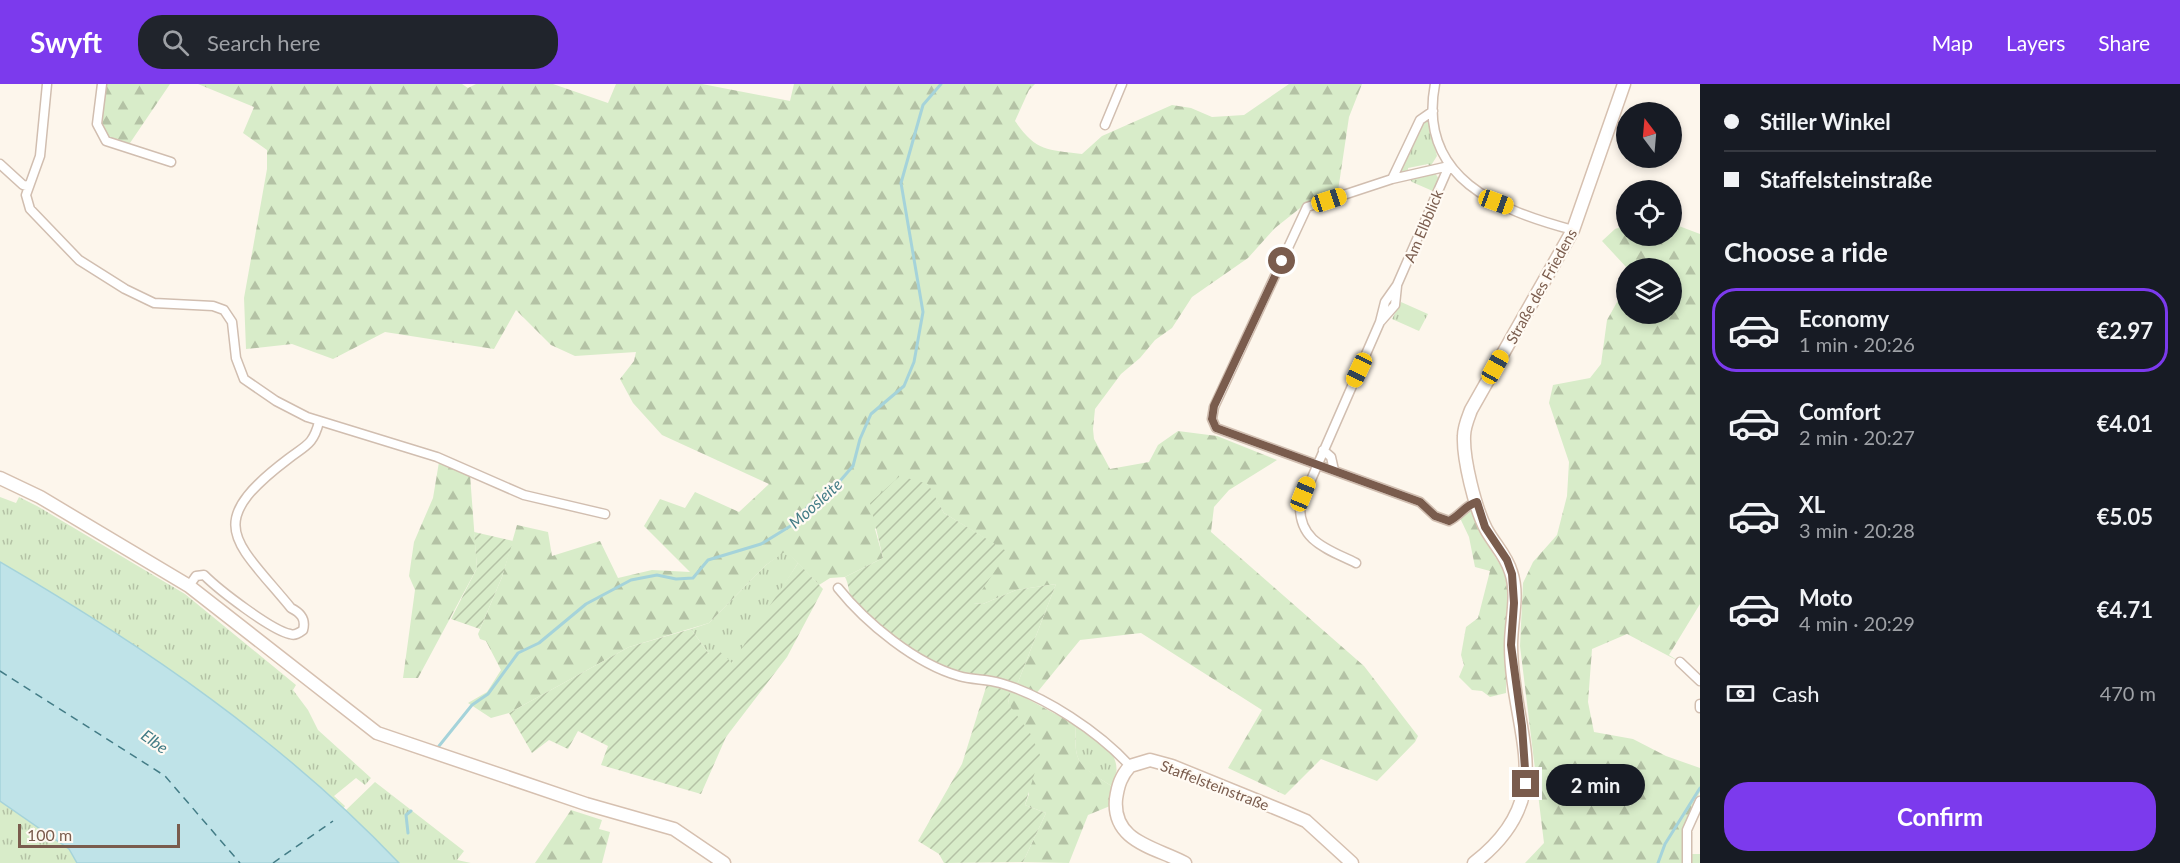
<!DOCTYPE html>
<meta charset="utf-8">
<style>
:root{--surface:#171b24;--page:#20242c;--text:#f1f3f6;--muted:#9ea1a6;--line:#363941;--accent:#7c3aed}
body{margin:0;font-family:Lato,sans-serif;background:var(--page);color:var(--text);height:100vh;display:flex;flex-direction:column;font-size:22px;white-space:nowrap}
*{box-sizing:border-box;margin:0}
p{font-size:20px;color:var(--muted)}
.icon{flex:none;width:33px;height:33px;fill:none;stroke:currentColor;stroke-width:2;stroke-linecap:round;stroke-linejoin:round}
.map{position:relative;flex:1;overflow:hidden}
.side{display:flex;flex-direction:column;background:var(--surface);width:480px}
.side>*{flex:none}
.guide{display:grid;align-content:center;height:132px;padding:0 24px;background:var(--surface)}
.needle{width:39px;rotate:344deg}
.tools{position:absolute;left:1616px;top:18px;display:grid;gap:12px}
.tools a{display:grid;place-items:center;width:66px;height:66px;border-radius:50%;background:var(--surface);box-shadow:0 3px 9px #0003;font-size:30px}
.scale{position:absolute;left:18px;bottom:15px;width:162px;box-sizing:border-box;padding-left:6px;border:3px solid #7a5c4d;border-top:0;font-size:16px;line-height:21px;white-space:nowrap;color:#7a5c4d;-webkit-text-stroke:4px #fffaf3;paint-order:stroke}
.end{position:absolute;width:27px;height:27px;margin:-14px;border:8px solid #7a5c4d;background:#fff;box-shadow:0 0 0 3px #fff}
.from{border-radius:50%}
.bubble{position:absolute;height:42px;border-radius:21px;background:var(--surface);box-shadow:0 3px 9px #0003;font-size:20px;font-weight:700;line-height:42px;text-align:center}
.car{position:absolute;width:18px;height:36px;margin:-18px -9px;border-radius:8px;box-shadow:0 0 4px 2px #0007;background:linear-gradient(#f5c518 24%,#345 0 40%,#f5c518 0 76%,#345 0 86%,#f5c518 0)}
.guide b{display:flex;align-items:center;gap:21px;height:57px;font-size:22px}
.guide b+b{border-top:2px solid var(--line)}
.guide i{width:15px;height:15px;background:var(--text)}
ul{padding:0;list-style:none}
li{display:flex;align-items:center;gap:18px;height:84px;margin:0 12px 9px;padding:0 12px;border:3px solid transparent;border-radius:24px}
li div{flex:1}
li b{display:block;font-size:22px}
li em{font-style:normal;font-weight:700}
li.on{border-color:var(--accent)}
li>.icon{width:54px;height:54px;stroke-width:1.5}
h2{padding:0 24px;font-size:27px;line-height:72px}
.pay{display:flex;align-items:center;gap:15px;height:66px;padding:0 24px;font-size:22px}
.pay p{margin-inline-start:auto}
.button{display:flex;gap:12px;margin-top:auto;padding:12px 24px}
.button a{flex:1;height:69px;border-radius:24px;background:var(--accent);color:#fff;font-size:24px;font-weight:700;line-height:69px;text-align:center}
header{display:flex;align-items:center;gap:36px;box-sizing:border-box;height:84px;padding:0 30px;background:var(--accent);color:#fff}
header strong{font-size:28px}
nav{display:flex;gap:33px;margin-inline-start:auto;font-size:21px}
.search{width:420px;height:54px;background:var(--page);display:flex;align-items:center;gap:15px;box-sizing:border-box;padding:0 21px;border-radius:24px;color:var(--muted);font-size:22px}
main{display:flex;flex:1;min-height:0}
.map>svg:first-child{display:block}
.grass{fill:url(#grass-tufts)}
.forest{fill:url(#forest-firs)}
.garden{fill:url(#garden-furrows)}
.water{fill:#bfe3e8;stroke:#a5d3da;stroke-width:1.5}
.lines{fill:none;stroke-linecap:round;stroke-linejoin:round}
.stream{stroke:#a5d3da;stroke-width:3}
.ferry{stroke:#437c86;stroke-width:1.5;stroke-dasharray:8 6;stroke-linecap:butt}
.street-casing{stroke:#d1beb0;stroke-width:11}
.secondary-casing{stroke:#d6c0b0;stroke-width:15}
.street{stroke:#fff;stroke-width:8}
.secondary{stroke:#fff;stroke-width:12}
.route{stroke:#7a5c4d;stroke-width:8}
.labels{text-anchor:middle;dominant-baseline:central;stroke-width:4.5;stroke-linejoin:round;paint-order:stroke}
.street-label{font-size:15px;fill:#7a5c4d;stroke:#fffaf3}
.water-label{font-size:16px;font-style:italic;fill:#437c86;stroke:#fffaf3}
</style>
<header>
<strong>Swyft</strong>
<div class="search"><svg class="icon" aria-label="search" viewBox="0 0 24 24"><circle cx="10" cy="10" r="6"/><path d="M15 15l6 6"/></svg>Search here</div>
<nav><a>Map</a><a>Layers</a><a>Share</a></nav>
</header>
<main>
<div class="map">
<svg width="1700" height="779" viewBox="0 0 1700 779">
<defs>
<pattern id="grass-tufts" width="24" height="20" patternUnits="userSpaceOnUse" patternTransform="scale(1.5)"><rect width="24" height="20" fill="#d8ecc9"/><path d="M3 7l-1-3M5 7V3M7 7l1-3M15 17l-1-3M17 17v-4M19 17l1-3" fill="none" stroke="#b4c2a5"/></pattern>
<pattern id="forest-firs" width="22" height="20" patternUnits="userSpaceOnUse" patternTransform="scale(1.5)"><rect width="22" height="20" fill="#d8ecc9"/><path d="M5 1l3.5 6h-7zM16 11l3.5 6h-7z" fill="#b4c2a5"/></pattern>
<pattern id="garden-furrows" width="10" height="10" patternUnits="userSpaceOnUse" patternTransform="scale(1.5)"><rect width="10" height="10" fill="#d8ecc9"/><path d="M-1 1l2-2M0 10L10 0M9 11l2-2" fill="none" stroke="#b4c2a5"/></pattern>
</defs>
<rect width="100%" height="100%" fill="#fdf6ec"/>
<path class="grass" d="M1428,36L1437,72L1430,83L1428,80L1408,84V88L1403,89L1400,86L1421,40Z
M1435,89L1439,95L1435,108L1412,98L1409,94Z
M1401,218L1428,230L1419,247L1392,235Z
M0,413L16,419L19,413L37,422L185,510L296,601L293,606L308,626L318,646L371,694L365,701L356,694L334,712L345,722L343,725C240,628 121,550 0,478Z
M786,466L798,479L741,569L732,579L709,570L691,545L709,539L766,481Z
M1076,641C1101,659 1126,668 1113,703C1080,682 1073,682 1076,641Z
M375,698L464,767L457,776L471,779H399L345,727Z
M0,717L69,765L77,779H0Z"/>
<path class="forest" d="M105,0H170L130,59C92,60 101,25 105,0Z
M198,0H462L468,4L476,0H553L608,19L616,0H702L790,17L794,0H1035L1029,6L1015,37C1037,68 1046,65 1082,70L1102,52L1172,21L1191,24L1212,33L1244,31L1289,0H1362L1349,33L1338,107L1304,121L1275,144L1248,174L1192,213L1172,244L1155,256L1140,274L1121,290L1095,325L1093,345L1094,355L1110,385L1149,378L1158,361L1178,347L1217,352L1277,376L1229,406L1214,423L1211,448L1364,582L1418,652L1415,658L1377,697L1321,675L1285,711L1228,684L1262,626L1141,549L1080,556L1035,611L1017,601L1056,500L1016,506L983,520L972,519L1007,468L944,429L927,400L875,445L883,474L845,493L830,494L819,501L786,467L766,481L709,539L629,563L509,629L491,634L468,619L487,608L501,586L486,557L480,555L478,550L502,493L517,441L548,448L552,472L600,457L618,494L652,486L690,488L644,442L660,415L685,424L695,408L739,428L769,400L662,351L633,319L620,295L634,277L636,268L575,272L551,261L516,226L494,265L385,248L333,275L292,260L246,265L244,214L267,85V66L243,49L254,23Z
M1671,139L1700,150V520L1669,571L1680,578L1627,550L1592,565L1588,618L1594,648L1633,655L1666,672L1700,684V708L1682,746L1683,770H1700V779H1525L1544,759L1520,562L1523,499L1533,478L1557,451L1567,412L1569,378L1549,319L1553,301L1590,294L1601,280L1607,236L1626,202V230H1671V184H1627L1602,157L1615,145L1626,141V152H1671Z
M439,378L470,391L477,484L418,594H403L415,506L409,492L414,458L433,414Z
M1472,425L1478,445L1505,489L1509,520L1506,551V609L1490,613L1482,607L1472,606L1459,593L1464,581L1461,571L1466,543L1478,534L1490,487L1475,483L1469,453L1460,434Z
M1011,606L1076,641C1073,682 1080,681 1113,703L1110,722L1088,731L1069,779L1023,778L1046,729L1025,721L1029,710L1008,619Z
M571,726L602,736L599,745L610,748L602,779H535Z"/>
<path class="garden" d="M900,392L928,400L944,429L1008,468L973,519L983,520L1016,506L1056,500L1017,601C999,598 979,596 962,590C936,582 865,539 852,515C848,508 849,500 845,493L883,474L870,419Z
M474,448L513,457L502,493L480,545L451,535L477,484Z
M798,479L823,505L787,573L726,653L701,710L601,681L608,662L578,647L568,665L549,656L532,669L509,629L629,563L691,545L709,570L716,564L732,579Z
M987,600L1011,606L1008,619L1030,649L1040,671L1025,721L1046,729L1023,778L944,779L939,770L918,757L962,680Z"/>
<path class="water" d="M0,478C144,562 284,658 399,779H77L69,765L0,717Z"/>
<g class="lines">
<path class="stream" d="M439,662L472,621L488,610L518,569L539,559L586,520L631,496L657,491L676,495L693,494L708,476L761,460L797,438L808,422L833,405L853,382L860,355L871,330L904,302L914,278L923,228L901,99L923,21L941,0
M408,749L406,731L411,727
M1658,779L1665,760L1700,704"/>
<path class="ferry" d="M0,587L165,692L240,779
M273,779L333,737"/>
<defs>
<path id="street" d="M47,0L40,72L26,111L30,125L79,176L125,205L154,219L213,222L224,226L232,238L236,274L244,295L276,317L307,333L437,373L524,411L605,430
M102,0L97,40L106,57L171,78
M1435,0C1417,94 1498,126 1573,146
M1433,27L1420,36L1392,95L1307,123L1214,323L1212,335L1216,344L1420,418L1435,432L1449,437C1460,432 1465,421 1477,418
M1105,41L1122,0
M0,80L23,101L28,102
M1392,95L1449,82
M1381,237L1395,221L1397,202
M1323,366L1331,373L1334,386
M1356,479C1328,465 1299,458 1300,421L1380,238L1385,218L1397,201L1449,82
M189,502L196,492L204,491C219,506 271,546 290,550C295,552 299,549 303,546C306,535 301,529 291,524C235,456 202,440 288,375C306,361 313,361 319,338
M838,504C866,539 916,580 959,592C972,596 987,595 1000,599C1045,612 1099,648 1130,682
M1680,578L1700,597
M1700,620V624
M1687,779V746L1700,717"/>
<path id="secondary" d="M0,394L40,413L189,502L377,649L586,720L674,745L724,779
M1185,779C1155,763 1112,758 1116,715C1118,701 1121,692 1130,682L1150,676L1172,682L1285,728L1306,737L1352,779
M1474,779C1562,711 1511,649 1511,561C1511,537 1519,511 1511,488C1506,471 1494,460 1486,445C1475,424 1463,375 1464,352C1464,343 1468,334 1471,326L1573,146L1624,0"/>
</defs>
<use href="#street" class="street-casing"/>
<use href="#secondary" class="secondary-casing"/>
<use href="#street" class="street"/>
<use href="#secondary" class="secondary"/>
</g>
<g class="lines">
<path class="route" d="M1282,177L1214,322L1212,335L1216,344L1420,418L1435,432L1449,437C1460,432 1465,421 1477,418L1485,443L1507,476L1512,490L1514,519L1511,561L1522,642L1526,700"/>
</g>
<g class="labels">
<g class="street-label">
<text transform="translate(1423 142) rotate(-67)">Am Elbblick</text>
<text transform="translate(1541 202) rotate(-61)">Straße des Friedens</text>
<text transform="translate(1215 701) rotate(21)">Staffelsteinstraße</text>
</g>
<g class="water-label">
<text transform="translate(815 419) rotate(-42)">Moosleite</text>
<text transform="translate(155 657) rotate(36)">Elbe</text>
</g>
</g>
</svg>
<div class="tools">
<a><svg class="needle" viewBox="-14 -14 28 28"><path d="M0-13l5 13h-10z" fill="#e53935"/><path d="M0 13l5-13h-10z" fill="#9ea1a6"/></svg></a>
<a><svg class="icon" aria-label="locate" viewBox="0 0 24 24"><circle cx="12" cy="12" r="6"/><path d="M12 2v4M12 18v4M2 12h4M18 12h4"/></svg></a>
<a><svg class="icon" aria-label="layers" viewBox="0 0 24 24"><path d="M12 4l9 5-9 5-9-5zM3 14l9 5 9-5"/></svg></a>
</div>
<div class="scale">100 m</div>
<i class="end from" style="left:1282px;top:177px"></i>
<i class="end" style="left:1526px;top:700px"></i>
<div class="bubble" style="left:1546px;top:680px;width:99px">2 min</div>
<i class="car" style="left:1329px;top:116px;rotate:72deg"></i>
<i class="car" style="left:1496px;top:118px;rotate:110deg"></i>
<i class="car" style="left:1495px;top:283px;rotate:29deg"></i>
<i class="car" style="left:1359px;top:286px;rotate:205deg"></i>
<i class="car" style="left:1303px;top:410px;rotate:22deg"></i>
</div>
<section class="side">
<div class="guide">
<b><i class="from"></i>Stiller Winkel</b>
<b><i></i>Staffelsteinstraße</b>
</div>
<h2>Choose a ride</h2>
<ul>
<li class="on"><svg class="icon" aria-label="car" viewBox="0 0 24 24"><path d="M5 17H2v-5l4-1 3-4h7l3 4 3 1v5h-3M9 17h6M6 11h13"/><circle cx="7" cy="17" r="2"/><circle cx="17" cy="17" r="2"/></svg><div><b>Economy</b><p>1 min · 20:26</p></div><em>€2.97</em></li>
<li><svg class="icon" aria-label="car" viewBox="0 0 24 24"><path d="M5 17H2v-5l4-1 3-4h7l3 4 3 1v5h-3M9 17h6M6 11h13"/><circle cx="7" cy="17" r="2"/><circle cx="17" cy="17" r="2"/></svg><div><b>Comfort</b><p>2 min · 20:27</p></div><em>€4.01</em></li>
<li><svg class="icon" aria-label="car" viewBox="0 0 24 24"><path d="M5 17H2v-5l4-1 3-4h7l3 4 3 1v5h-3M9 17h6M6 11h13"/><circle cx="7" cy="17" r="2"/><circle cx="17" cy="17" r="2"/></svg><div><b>XL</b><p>3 min · 20:28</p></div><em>€5.05</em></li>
<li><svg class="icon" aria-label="car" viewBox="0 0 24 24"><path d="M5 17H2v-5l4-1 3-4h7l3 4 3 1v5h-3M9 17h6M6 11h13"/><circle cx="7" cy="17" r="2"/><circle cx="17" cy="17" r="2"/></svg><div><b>Moto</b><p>4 min · 20:29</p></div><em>€4.71</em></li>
</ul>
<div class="pay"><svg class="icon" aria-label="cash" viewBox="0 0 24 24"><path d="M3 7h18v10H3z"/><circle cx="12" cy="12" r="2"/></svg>Cash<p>470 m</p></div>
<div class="button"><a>Confirm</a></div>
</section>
</main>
